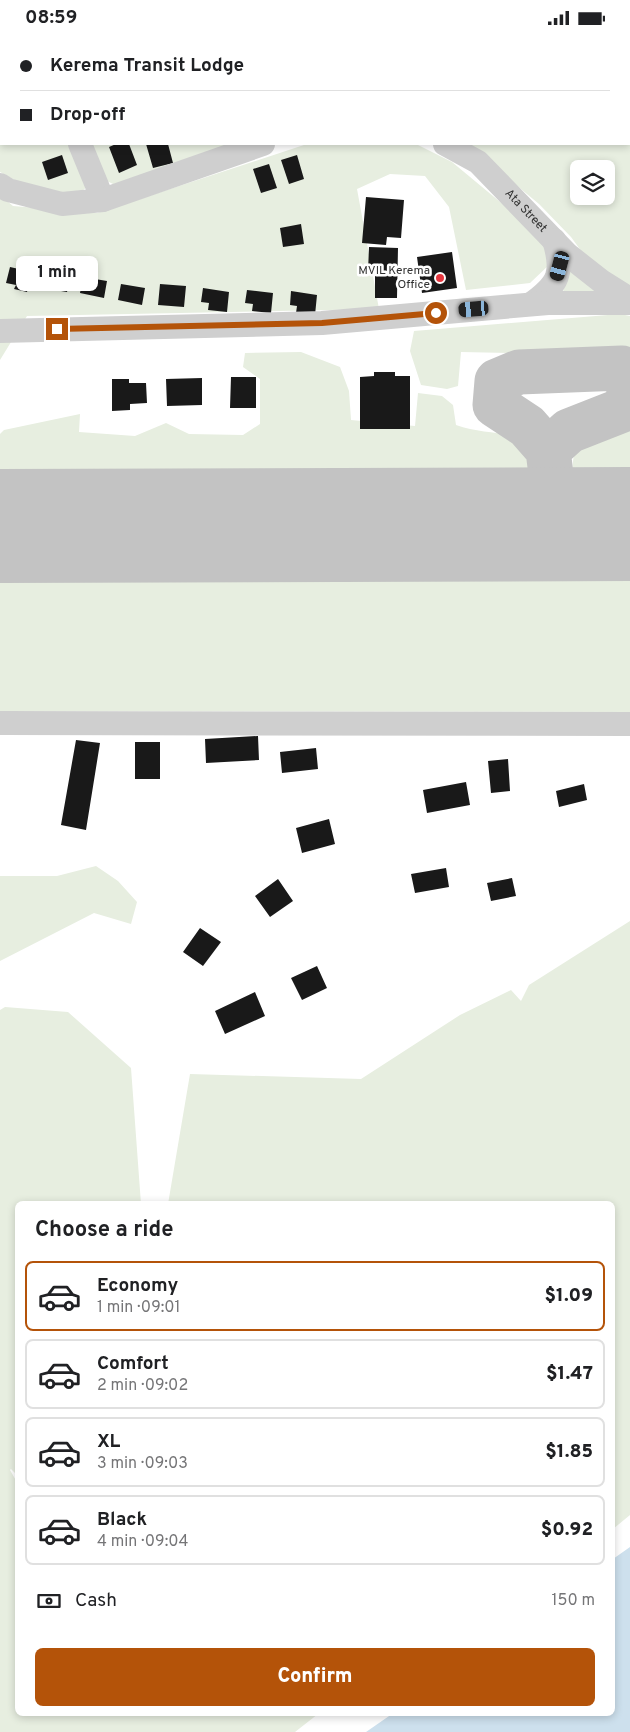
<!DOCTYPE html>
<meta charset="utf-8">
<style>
:root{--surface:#fff;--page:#f6f6f6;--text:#202124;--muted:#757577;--line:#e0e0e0;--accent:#b45309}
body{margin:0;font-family:Overpass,sans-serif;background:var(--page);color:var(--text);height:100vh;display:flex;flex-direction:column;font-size:19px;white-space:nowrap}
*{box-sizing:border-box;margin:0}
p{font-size:16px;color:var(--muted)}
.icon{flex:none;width:28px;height:28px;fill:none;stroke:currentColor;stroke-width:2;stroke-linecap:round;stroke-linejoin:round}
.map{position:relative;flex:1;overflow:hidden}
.side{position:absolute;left:15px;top:1166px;width:600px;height:515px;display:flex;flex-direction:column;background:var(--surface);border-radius:8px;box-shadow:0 2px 8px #0003}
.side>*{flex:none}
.guide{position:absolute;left:0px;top:0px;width:630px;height:110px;box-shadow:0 2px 8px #0003;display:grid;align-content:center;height:110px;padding:0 20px;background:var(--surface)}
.controls{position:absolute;left:570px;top:125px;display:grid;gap:10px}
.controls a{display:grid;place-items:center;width:45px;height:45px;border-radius:8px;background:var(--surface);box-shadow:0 2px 8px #0003;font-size:25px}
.end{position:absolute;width:22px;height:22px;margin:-11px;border:6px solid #b45309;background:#fff;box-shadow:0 0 0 2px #fff}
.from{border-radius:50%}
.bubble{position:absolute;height:35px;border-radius:8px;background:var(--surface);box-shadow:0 2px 8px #0003;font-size:16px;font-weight:800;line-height:35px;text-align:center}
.car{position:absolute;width:15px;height:30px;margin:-15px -8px;border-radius:6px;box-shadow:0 0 4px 1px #0007;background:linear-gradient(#222 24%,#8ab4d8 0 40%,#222 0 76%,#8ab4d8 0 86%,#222 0)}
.guide b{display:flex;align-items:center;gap:18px;height:48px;font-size:19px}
.guide b+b{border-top:1px solid var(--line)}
.guide i{width:12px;height:12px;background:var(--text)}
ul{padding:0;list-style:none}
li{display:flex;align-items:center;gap:15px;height:70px;margin:0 10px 8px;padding:0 10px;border:2px solid var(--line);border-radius:8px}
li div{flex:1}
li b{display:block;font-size:19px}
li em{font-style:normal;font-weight:800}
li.on{border-color:var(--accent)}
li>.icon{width:45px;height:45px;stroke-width:1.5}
h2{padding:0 20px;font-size:22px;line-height:60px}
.pay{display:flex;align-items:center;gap:12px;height:55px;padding:0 20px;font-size:19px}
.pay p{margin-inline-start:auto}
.primary-button{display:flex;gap:10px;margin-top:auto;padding:10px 20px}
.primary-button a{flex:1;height:58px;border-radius:8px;background:var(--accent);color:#fff;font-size:20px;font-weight:800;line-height:58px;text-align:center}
.status{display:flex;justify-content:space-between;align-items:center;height:35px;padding:0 25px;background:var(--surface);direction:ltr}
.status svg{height:14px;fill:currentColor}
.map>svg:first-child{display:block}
.green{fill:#e7eee0;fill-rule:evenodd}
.water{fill:#cde0ed}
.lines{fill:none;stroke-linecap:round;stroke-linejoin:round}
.taxiway{stroke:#c3c3c3;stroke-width:45}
.runway{stroke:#c3c3c3;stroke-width:114}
.building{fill:#191919}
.minor{stroke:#cfcfcf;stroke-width:24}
.route{stroke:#b45309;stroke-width:6}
.poi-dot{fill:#e5373f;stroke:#fff;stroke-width:2}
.labels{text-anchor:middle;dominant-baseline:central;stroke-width:5;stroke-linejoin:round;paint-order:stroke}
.street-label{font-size:12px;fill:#323232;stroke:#fff}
.poi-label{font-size:12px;fill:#323232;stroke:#fff;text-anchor:end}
</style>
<div class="status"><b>08:59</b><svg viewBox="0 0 49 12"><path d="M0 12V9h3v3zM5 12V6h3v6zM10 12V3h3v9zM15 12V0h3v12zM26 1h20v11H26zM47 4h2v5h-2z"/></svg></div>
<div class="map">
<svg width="630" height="1697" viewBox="0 0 630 1697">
<rect width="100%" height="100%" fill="#fff"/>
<path class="green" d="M0,0L28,1H1V109H70L87,152L78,159L39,158L0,137Z
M44,0H234V1H45Z
M259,0H630V30L629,1Z
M629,53H630V252L587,224L571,202L539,169L467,109H629ZM579,134H606V161H579Z
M89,109H240L121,153L103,144Z
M307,109H416L452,127L505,171L545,209L549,230L530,248L466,255L449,172L425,141L390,139L357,154L379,274L27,281L0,325V160L13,171L97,178Z
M569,234L597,256L596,258L563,257Z
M620,279L630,281V315L596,320L461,317L458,351L447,354L421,350L410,316L414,296Z
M301,317L340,332L349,356L351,385L415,391L418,358L442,361L453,370L456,390C493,404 536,388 538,442C538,460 521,466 507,472L0,474V399L4,395L80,379L79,397L135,401L166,388L189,399L243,400L260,389V344L243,332L245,318Z
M630,392V473C587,472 565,461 575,414L593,405Z
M0,510L630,511V677L0,676Z
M96,831L118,846L137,867L131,889L94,878L0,926V841H57Z
M630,886V1480L613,1494L612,1169H168L190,1039L361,1044L460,980L511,955L521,966L529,950Z
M5,972L68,977L131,1033L141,1169H18L17,1440L11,1434L10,1435L18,1449V1679H318L295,1697H0V975Z"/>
<path class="water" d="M630,1512V1697H366L392,1679H612L613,1524Z"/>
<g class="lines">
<path class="taxiway" d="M548,415L569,396L625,374L630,355
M557,489L548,415L527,391L495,370L497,346L519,337L622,333L630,338"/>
<path class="runway" d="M0,491L630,489"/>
</g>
<path class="building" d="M116,109H129L137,130L119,138L109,112Z
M146,109H168L173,128L153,133Z
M62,120L68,138L48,145L42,127Z
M297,120L304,144L289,149L281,125Z
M269,129L277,153L261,158L253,134Z
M366,162L404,165L401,203L387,202L386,210L362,208Z
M301,189L304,209L283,212L280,193Z
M369,212L398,213L397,263H375V237H368Z
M452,217L457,253L422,258L417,222Z
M10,232L32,237L27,257L14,254L16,250L6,248Z
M46,236L71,241L67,257L43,253Z
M83,242L107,246L104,263L80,258Z
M121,249L145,253L142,270L118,265Z
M160,249L186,251L184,272L158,270Z
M203,253L229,257L227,277L208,275L209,268L201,267Z
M247,255L273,258L271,278L252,276L253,269L245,268Z
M291,256L317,260L315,280L296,278L297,271L290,270Z
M374,337H395V341H410V394H360V342L374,341Z
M231,342H256V373H230Z
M202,343V370L167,371L166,344Z
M112,344H129V348H146L147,368L130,369V375L112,376Z
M258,701L259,725L206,728L205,704Z
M76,705L100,708L86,795L61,790Z
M135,707H160V744H135Z
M316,713L318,734L282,738L280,717Z
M508,724L510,756L491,758L488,726Z
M466,747L470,770L427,778L423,755Z
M584,749L587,765L559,772L556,756Z
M329,784L335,809L302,818L296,793Z
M446,833L449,852L415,858L411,839Z
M512,843L516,861L491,866L487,848Z
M278,844L293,866L270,882L255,861Z
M200,893L221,907L203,931L183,917Z
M317,931L327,953L302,965L291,943Z
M255,957L265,981L225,999L215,976Z"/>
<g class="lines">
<g class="minor">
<path d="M35,0L36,1"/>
<path d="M243,0V1"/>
<path d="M629,38H630"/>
<path d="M80,109L103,165"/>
<path id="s1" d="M445,109L478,127L568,220L601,246L630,264"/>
<path d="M0,150L8,155L62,169L103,165L263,109"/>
<path d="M531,269C559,249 564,238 554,205"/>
<path d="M0,296L322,288L548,268H630"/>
<path d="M0,688L630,689"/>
</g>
</g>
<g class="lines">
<path class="route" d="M57,294L322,288L436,278"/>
</g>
<circle class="poi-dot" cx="440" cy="243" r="5"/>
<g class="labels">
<g class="street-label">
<text stroke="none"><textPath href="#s1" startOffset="106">Ata Street</textPath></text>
</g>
<g class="poi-label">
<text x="430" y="236">MVIL Kerema<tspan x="430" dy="14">Office</tspan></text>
</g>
</g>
</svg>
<div class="controls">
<a><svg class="icon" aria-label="layers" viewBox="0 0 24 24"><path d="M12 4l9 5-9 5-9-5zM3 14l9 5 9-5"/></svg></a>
</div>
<i class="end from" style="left:436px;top:278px"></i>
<i class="end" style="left:57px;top:294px"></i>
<div class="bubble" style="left:16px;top:221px;width:82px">1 min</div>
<i class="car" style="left:560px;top:231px;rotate:195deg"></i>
<i class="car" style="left:474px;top:274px;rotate:265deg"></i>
<div class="guide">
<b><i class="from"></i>Kerema Transit Lodge</b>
<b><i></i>Drop-off</b>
</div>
<section class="side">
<h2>Choose a ride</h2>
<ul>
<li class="on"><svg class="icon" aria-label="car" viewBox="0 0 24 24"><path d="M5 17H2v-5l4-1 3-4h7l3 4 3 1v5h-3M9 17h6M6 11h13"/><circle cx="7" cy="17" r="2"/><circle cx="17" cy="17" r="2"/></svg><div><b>Economy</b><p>1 min · 09:01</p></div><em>$1.09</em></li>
<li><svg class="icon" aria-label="car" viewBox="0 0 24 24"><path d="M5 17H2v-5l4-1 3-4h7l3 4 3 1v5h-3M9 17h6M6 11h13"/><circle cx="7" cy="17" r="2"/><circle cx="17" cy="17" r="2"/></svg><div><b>Comfort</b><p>2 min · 09:02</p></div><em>$1.47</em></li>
<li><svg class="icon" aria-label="car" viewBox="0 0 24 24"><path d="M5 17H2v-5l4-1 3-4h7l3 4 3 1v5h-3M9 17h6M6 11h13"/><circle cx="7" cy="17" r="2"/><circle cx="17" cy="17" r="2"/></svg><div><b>XL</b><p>3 min · 09:03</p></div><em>$1.85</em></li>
<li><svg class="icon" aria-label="car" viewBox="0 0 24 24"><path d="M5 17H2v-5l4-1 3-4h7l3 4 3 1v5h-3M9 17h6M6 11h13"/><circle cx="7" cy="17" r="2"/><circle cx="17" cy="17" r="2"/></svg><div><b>Black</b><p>4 min · 09:04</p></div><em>$0.92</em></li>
</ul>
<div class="pay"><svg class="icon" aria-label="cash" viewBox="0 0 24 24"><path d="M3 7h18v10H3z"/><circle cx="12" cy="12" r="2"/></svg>Cash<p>150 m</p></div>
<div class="primary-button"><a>Confirm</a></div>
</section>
</div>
